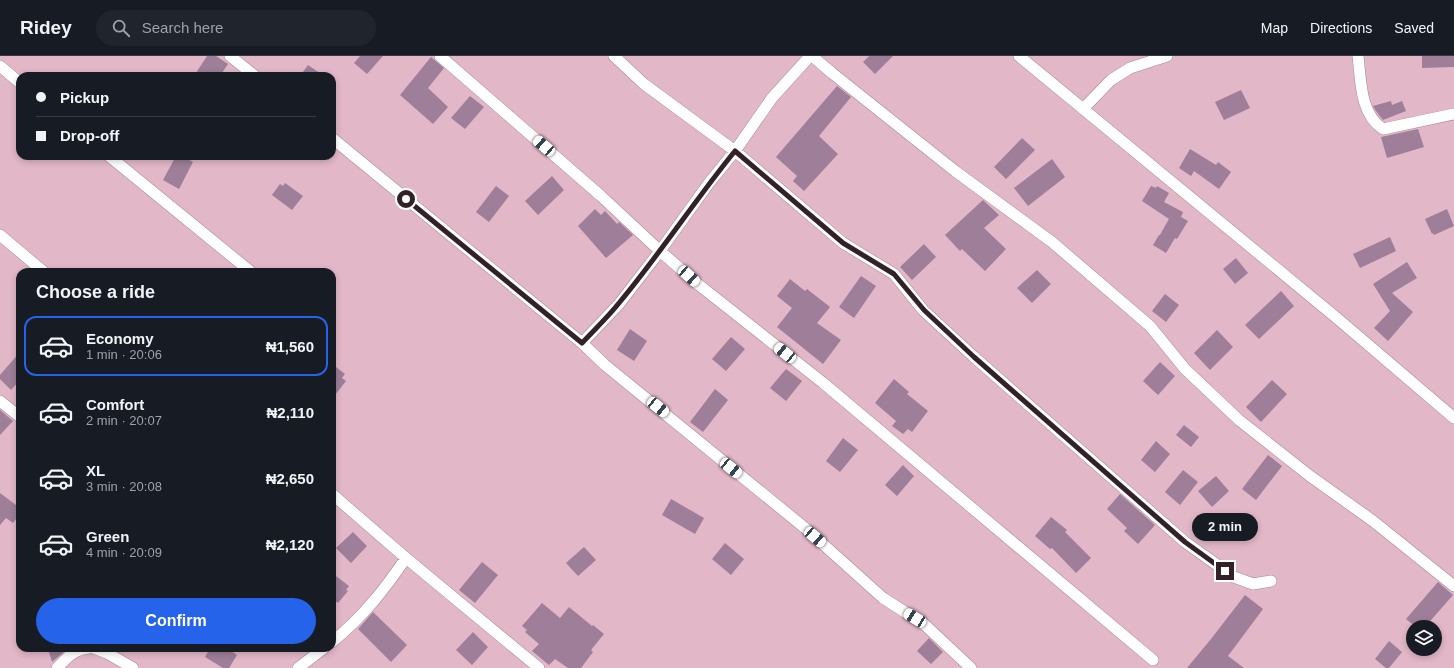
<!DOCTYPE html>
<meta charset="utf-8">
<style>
:root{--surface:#171b24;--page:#20242c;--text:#f1f3f6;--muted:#9ea1a6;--line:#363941;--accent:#2563eb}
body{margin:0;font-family:Helvetica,sans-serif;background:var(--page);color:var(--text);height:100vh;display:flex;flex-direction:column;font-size:15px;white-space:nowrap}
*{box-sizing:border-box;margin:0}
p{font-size:13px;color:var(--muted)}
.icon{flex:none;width:22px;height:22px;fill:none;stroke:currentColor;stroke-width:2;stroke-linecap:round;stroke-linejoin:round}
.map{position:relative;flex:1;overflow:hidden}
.panel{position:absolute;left:16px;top:212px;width:320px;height:384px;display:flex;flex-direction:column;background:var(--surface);border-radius:12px;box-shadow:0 2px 6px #0003}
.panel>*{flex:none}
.guide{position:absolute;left:16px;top:16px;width:320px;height:88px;border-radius:12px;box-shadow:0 2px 6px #0003;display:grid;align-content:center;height:88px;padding:0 20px;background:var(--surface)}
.buttons{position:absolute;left:1406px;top:564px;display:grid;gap:8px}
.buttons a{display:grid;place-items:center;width:36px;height:36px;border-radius:50%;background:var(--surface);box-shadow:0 2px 6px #0003;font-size:20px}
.end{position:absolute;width:18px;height:18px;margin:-9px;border:5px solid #322228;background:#fff;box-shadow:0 0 0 2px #fff}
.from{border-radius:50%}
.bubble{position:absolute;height:28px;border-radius:14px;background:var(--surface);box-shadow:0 2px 6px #0003;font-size:13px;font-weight:700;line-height:28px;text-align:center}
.car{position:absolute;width:12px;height:24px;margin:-12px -6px;border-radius:5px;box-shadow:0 0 3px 1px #0007;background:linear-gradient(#fff 24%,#345 0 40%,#fff 0 76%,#345 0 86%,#fff 0)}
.guide b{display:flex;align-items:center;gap:14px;height:38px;font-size:15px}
.guide b+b{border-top:1px solid var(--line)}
.guide i{width:10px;height:10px;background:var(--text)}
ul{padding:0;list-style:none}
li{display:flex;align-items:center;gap:12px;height:60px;margin:0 8px 6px;padding:0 12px;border:2px solid transparent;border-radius:12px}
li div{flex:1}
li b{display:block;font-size:15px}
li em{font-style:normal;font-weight:700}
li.active{border-color:var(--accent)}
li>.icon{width:36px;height:36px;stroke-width:1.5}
h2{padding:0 20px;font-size:18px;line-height:48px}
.button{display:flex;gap:8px;margin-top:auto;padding:8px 20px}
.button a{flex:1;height:46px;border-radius:24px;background:var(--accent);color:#fff;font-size:16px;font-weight:700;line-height:46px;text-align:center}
header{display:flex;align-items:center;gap:24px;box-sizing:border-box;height:56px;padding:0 20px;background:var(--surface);border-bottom:1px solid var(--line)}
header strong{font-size:19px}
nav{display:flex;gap:22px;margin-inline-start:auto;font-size:14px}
.search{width:280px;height:36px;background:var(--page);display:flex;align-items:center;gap:10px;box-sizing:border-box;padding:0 14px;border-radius:22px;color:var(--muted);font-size:15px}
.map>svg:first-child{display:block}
.building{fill:#9e7e98}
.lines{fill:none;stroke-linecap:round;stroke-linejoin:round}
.street-casing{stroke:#ae8595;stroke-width:12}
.street{stroke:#fff;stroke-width:11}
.route{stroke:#322228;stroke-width:5}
</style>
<header>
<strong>Ridey</strong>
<div class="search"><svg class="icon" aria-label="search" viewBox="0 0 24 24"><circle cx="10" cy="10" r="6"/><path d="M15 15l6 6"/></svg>Search here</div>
<nav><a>Map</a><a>Directions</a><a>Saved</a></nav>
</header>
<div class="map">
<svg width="1454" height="612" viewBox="0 0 1454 612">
<rect width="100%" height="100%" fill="#e2b7c7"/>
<path class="building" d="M207,0H216L228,8L220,20H194Z
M360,0H383L367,18L354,7Z
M869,0H893L875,18L863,6Z
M1422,0H1454V11L1422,12Z
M431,1L444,12L428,32L448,51L433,68L400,39Z
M308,9L324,20H300Z
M837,30L851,41L819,80L838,98L804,135L793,125L797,120L776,101Z
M1241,34L1250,52L1224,64L1215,46Z
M470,40L484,51L465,73L451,62Z
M1391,45L1392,49L1402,45L1406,55L1383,64L1376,55L1373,50Z
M1418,73L1424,91L1387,102L1381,81Z
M1022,82L1035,94L1006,123L994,111Z
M1190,93L1216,109L1218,106L1231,116L1219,133L1194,115L1191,120L1179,112Z
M176,100H182L193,106L179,133L163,124Z
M1052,103L1065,121L1028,150L1014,132Z
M552,120L564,134L538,159L525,145Z
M285,127L303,140L292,154L272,139L280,128L283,130Z
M496,130L509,140L489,166L476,156Z
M1151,130L1156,132L1157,130L1169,137L1164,146L1183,156L1181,161L1188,165L1177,183L1175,182L1166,197L1153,189L1159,179H1160L1169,163L1142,145Z
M983,144L999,159L984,172L1006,193L985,215L962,193L960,195L945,179Z
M595,153L601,159L605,155L617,168L619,166L633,179L606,202L578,170Z
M1447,153L1454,170L1434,179L1433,177L1432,178L1425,163Z
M1390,181L1396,195L1360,212L1353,198Z
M924,188L936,201L912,224L900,211Z
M1236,202L1248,217L1235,228L1223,213Z
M1407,206L1417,222L1392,237L1413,256L1388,285L1374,272L1390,255L1373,228Z
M1037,214L1051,228L1032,247L1017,232Z
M861,220L876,230L854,262L839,251Z
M790,223L805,235L807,233L830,251L817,267L841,284L823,308L777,271L792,252L777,240Z
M1281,235L1294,250L1259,283L1245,269Z
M1165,238L1179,249L1166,266L1152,255Z
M630,273L647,285L634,305L617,294Z
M1217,274L1233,291L1210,314L1194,297Z
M731,281L745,293L726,315L712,303Z
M20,296V324L11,334L0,323V319Z
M1160,306L1175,320L1158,339L1143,325Z
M336,311L345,318L342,322L346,325L332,343V314L333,315Z
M786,313L802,325L786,345L770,332Z
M894,323L909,336L907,338L928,355L912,376L908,373L903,378L892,370L896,365L875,347Z
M1272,324L1287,338L1261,366L1246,351Z
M715,333L728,344L703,376L690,366Z
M0,354L13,365L0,379Z
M1184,369L1199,381L1191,391L1176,379Z
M843,382L858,394L840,416L826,405Z
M1156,385L1170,398L1155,416L1141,404Z
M1268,399L1282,410L1256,444L1242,433Z
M903,409L914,420L897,440L885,429Z
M1183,414L1198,426L1180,449L1165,436Z
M1216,420L1229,435L1212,451L1198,435Z
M0,437L20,452V458L13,467L6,462L0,469Z
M1120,438L1155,469L1138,488L1124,475L1127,472L1107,453Z
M671,443L704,462L695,478L662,459Z
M1051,461L1067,474L1065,476L1091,502L1076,517L1052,492L1050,493L1035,480Z
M353,476L367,490L351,507L336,492Z
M725,487L744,503L731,519L712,503Z
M584,491L596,504L578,520L566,507Z
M482,506L498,519L475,547L459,534Z
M332,517L349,530L346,534L348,535L338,547L332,543Z
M1438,526L1453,539L1425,571H1416L1406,563Z
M1245,539L1263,553L1228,600L1244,612H1187L1211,583Z
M542,547L560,562L569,551L592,570L593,569L604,578L591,594L593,596L581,612H568L555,603L549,609L532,595L539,588L525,576L527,574L522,570Z
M373,556L407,589L391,606L358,573Z
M473,576L488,591L472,609L456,594Z
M929,582L943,596L931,608L917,595Z
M1389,585L1402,596L1389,612H1386L1375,603Z
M60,592H64L65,595L52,606L49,596Z
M210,592H227L237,599L229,612H223L205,601Z"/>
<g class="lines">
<defs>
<path id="street" d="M230,0L255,20
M440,0L601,140L660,195L709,127L735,95L772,42L810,0
M614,0L644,28L735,95L843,187L894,218L923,254L974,301L1185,486L1234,521L1253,528L1271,525
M812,0L832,17L955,115L1052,186L1150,270L1185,313L1239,364L1310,420L1373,465L1454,530
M1019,0L1338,263L1454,362
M1358,0C1361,25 1360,58 1383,73L1454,58
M0,10L20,27
M1083,53L1111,24L1130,12L1167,0
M332,82L582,287L605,309L805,472L883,542L925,569L971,612
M109,100L251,216
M0,179L44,216
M582,287L619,248L660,195L699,229L822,326L1153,604
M0,345L20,361
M332,438L406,502
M332,586C363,561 384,534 406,502L539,612
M94,592L107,597L133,612
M57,612C67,602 74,593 89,592
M298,612L324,592"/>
</defs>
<use href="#street" class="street-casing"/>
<use href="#street" class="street"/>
</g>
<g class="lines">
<path class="route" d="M406,143L582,287C594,274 608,261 619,247C660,198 695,144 735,95L843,187L894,218L924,254L974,301L1185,486L1225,515"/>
</g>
</svg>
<div class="buttons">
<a><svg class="icon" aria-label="layers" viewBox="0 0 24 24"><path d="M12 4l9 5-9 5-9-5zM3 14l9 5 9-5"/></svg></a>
</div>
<i class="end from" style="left:406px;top:143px"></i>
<i class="end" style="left:1225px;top:515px"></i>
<div class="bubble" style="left:1192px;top:457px;width:66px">2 min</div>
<i class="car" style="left:544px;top:90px;rotate:311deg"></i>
<i class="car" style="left:689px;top:220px;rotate:132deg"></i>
<i class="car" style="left:785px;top:297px;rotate:309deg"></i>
<i class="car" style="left:658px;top:351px;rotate:129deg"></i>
<i class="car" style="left:731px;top:412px;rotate:129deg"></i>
<i class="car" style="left:815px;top:481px;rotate:131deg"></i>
<i class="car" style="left:915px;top:562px;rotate:302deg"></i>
<div class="guide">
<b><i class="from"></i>Pickup</b>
<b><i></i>Drop-off</b>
</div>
<section class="panel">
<h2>Choose a ride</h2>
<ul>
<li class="active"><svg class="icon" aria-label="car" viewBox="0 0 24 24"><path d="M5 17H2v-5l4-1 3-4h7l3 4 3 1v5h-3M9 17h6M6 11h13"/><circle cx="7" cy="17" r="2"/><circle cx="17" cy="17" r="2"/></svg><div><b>Economy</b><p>1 min · 20:06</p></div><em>₦1,560</em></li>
<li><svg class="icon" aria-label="car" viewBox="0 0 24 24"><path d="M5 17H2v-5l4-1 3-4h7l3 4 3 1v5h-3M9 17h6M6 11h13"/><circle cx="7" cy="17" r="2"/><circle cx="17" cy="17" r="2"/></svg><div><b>Comfort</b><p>2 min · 20:07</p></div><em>₦2,110</em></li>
<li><svg class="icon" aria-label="car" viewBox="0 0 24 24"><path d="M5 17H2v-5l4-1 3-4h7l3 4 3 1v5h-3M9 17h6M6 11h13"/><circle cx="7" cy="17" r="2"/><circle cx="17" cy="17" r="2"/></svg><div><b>XL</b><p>3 min · 20:08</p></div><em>₦2,650</em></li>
<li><svg class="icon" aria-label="car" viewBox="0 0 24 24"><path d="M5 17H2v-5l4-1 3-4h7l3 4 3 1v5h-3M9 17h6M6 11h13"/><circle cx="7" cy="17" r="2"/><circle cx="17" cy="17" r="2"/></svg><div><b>Green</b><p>4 min · 20:09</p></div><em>₦2,120</em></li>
</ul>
<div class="button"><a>Confirm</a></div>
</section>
</div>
